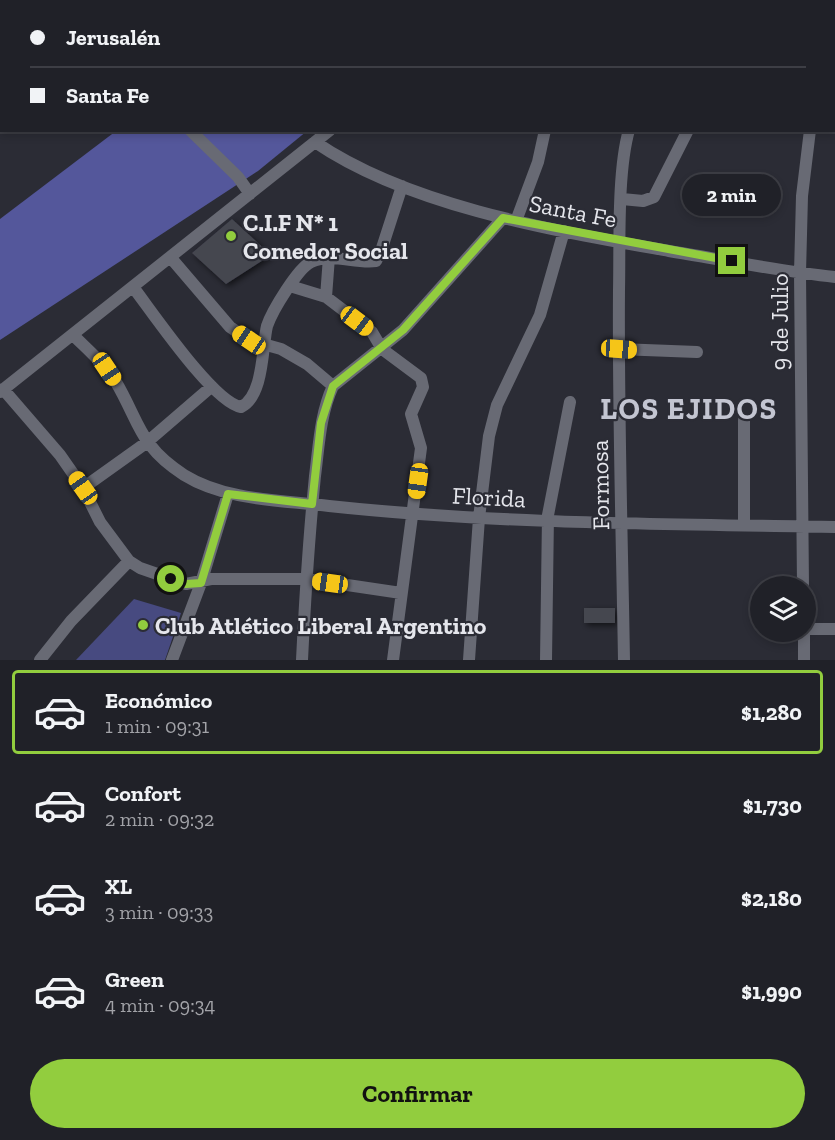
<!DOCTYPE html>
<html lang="es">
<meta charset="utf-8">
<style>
:root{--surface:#202128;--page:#282930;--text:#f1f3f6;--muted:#a2a3a8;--line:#3d3e45;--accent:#92cd3e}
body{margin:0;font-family:"Zilla Slab",serif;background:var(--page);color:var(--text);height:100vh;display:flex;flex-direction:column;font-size:22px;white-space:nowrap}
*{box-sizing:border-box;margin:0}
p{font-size:20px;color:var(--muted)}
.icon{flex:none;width:33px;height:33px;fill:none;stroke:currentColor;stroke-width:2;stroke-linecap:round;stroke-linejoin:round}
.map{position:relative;height:660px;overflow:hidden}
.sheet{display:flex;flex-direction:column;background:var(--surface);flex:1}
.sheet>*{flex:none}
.top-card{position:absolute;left:0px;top:0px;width:836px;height:132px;box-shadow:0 3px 9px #0003,0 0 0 2px var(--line);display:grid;align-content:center;height:132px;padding:0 30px;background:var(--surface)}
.tools{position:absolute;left:750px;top:576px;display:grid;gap:12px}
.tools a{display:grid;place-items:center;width:66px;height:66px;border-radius:50%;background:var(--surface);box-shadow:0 3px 9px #0003,0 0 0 2px var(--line);font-size:30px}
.end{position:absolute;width:27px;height:27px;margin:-14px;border:8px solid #92cd3e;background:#111;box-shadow:0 0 0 3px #111}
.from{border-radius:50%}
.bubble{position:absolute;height:42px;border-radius:21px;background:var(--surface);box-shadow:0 3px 9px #0003,0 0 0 2px var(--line);font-size:20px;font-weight:700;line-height:42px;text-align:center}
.car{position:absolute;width:18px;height:36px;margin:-18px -9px;border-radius:8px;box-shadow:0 0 4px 2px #0007;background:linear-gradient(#f5c518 24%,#345 0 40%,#f5c518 0 76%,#345 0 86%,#f5c518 0)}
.top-card b{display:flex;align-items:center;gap:21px;height:57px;font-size:22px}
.top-card b+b{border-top:2px solid var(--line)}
.top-card i{width:15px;height:15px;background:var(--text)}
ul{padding:10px 0 0;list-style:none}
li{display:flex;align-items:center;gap:18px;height:84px;margin:0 12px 9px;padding:0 18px;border:3px solid transparent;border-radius:6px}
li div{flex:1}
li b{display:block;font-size:22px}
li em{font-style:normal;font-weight:700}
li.on{border-color:var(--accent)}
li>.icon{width:54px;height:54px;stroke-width:1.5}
.action{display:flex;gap:12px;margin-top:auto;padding:12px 30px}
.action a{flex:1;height:69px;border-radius:36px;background:var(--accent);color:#111;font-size:24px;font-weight:700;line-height:69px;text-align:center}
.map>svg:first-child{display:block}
.green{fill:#474a80}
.forest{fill:#54579b}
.building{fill:#454650;filter:url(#shadow)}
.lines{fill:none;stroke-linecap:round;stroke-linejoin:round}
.minor{stroke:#686a74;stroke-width:12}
.route{stroke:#92cd3e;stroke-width:8}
.poi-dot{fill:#92cd3e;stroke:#2b2c35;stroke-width:2}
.labels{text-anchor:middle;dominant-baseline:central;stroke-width:4.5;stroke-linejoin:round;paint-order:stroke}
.street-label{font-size:24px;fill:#e5e6ec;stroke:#2b2c35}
.poi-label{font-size:24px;font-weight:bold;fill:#e5e6ec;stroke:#2b2c35;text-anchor:start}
.district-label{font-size:30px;font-weight:bold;letter-spacing:1.5px;fill:#c3c5d1;stroke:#2b2c35}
</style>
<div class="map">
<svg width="835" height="660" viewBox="0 0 835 660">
<defs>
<filter id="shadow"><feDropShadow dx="2.5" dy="2.5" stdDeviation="3" flood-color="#0009"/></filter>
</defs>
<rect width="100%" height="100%" fill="#2b2c35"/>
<path class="green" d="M134,599L181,613L165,660H76Z"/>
<path class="forest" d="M116,131H307L258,171L0,340V219Z"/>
<path class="building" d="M232,219L271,255L226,284L192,253Z
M584,608H615V623H584Z"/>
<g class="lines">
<path class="minor" d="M498,0V2
M435,2V0
M688,2L689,0
M834,27H835
M190,130L238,177L250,194
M315,142C410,207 557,231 669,251C724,260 779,271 835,277
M622,199L643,201L654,197L688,130
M516,221L538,162L545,130
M171,258L230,327L249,340L281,349L307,364L333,386
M290,286L326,297L372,332L382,349L421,378L423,387L411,414L421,448L393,660
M133,287C153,313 213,402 241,407C264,396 262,347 267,326C272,311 298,268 311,262C332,252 354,264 376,261L381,251L402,186
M326,297L329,257
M73,335C88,350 105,364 116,382C140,423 139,446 184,475C226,501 281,500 329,506C497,524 666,524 835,527
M619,349L697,352
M3,389L60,455L83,488L100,522L129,561L140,568L186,584L211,579H307L401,593
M0,392L330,130
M83,488L146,443L211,387
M744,525V420
M803,586L800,273L802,196L810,130
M806,629H835
M804,632V660
M40,660L71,621L129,561
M172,660L201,583L228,494
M302,660C305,599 309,537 315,476C319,446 320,414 333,386L403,330L503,218
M469,660L479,518L489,436L497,405L540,315L564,231
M546,660L548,515L570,402
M624,660C622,537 618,413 619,290C620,246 617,172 629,130"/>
</g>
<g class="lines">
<path class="route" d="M171,579L186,584L201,583L228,494L312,504L321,423L333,386L403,330L503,218L732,261"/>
</g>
<g class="poi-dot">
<circle cx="231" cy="236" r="6"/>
<circle cx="143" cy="625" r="6"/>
</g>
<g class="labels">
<g class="street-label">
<text transform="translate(573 211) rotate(11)">Santa Fe</text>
<text transform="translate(779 322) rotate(-90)">9 de Julio</text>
<text transform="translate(600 485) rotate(-91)">Formosa</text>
<text transform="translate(489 497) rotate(3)">Florida</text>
</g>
<g class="poi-label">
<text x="243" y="222">C.I.F N* 1<tspan x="243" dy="28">Comedor Social</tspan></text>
<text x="155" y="625">Club Atlético Liberal Argentino</text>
</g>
<g class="district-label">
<text x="689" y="409">LOS EJIDOS</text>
</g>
</g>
</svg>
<div class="tools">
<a><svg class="icon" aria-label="layers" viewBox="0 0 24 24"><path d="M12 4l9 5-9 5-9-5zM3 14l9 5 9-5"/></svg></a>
</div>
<i class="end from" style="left:171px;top:579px"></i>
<i class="end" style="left:732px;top:261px"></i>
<div class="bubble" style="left:682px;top:174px;width:99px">2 min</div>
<i class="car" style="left:357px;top:321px;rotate:127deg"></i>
<i class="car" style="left:249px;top:340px;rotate:304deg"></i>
<i class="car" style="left:619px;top:349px;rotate:94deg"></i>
<i class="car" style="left:107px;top:369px;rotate:146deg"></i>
<i class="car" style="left:418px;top:481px;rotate:188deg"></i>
<i class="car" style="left:83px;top:488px;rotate:325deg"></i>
<i class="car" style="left:330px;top:583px;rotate:278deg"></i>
<div class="top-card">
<b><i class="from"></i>Jerusalén</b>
<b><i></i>Santa Fe</b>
</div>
</div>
<section class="sheet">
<ul>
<li class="on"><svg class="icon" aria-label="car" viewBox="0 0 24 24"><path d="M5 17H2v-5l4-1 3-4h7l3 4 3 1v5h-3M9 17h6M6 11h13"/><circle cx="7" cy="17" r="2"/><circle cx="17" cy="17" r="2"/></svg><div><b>Económico</b><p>1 min · 09:31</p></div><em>$1,280</em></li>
<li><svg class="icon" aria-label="car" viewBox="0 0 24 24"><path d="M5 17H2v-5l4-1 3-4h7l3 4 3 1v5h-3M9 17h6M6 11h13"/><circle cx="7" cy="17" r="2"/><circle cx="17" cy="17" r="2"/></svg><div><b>Confort</b><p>2 min · 09:32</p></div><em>$1,730</em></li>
<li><svg class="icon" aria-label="car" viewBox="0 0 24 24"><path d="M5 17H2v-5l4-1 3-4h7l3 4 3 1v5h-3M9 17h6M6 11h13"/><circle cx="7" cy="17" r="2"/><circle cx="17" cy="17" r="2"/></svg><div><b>XL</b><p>3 min · 09:33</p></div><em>$2,180</em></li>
<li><svg class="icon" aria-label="car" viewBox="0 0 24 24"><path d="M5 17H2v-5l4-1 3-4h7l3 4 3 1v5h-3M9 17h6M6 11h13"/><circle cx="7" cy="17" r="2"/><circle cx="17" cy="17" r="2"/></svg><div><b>Green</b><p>4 min · 09:34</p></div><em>$1,990</em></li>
</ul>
<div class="action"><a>Confirmar</a></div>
</section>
